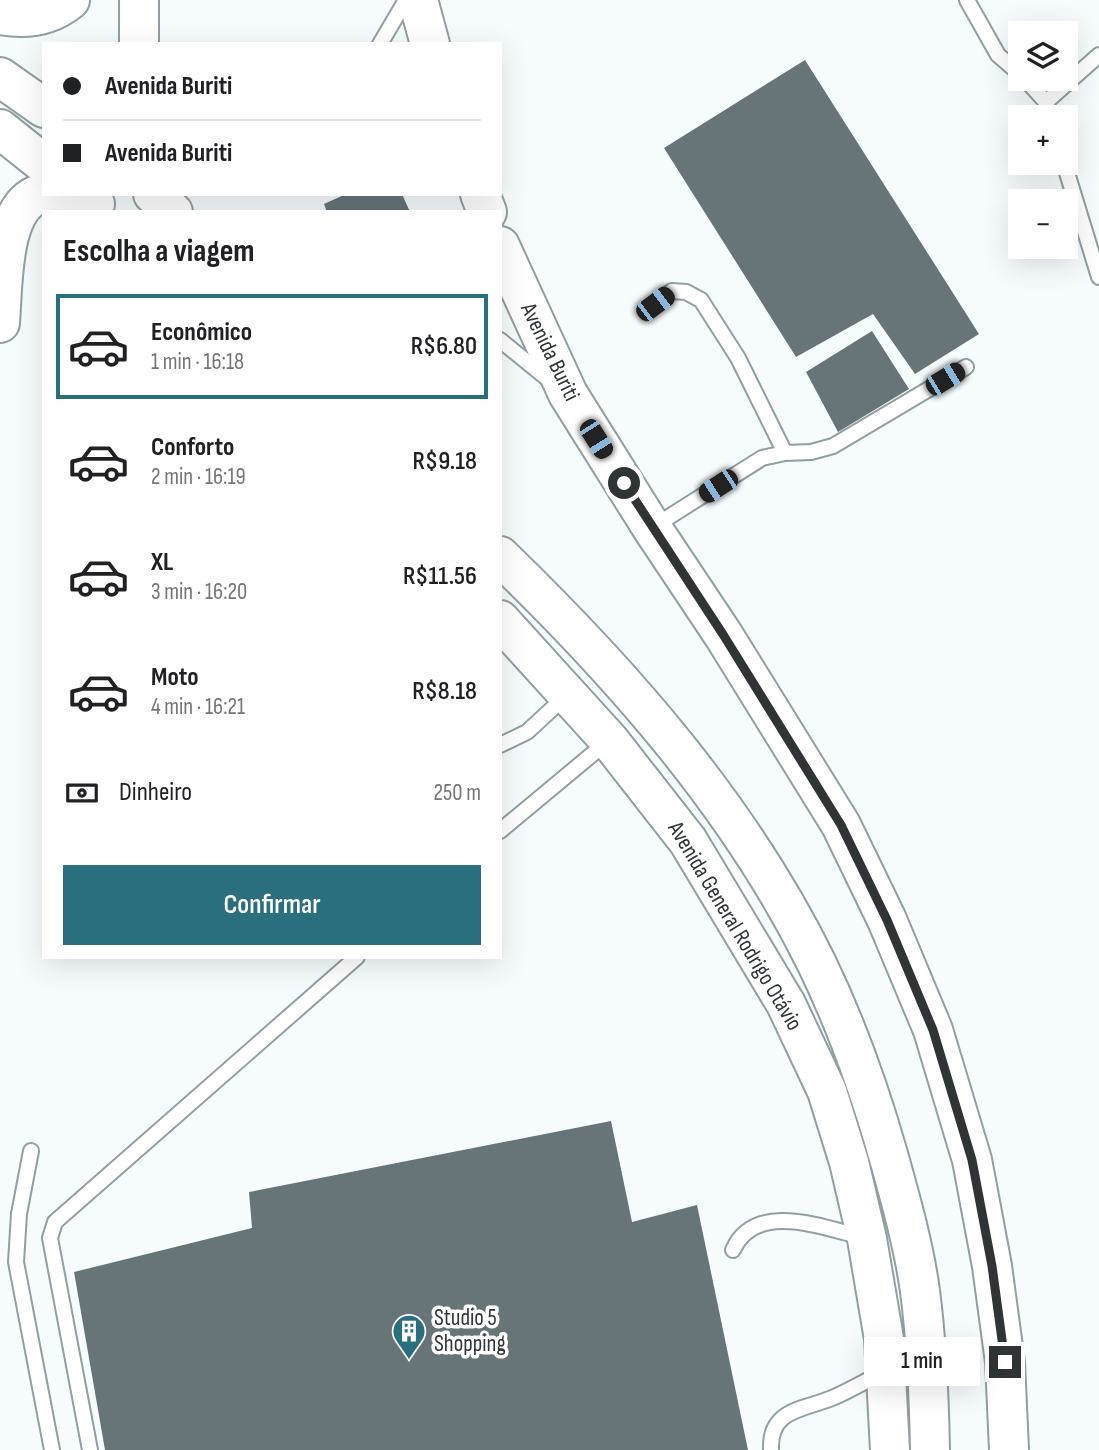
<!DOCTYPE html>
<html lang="pt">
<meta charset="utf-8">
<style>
:root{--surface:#fff;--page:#f2f2f2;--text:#202124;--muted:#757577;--line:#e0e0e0;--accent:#2a6f7e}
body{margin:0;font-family:"Sofia Sans Condensed",sans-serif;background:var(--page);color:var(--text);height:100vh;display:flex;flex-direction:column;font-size:26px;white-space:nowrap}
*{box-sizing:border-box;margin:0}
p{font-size:23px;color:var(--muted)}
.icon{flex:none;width:38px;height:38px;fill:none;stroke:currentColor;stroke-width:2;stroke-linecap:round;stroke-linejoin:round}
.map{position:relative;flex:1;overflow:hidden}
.sheet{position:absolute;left:42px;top:210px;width:460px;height:749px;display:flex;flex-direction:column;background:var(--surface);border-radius:0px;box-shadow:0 7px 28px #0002}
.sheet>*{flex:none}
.hud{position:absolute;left:42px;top:42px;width:460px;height:154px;border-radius:0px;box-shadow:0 7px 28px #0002;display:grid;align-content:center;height:154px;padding:0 21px;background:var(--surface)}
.tools{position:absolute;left:1008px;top:21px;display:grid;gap:14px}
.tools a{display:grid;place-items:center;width:70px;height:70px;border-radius:0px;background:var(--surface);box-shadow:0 7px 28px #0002;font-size:35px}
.end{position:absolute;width:32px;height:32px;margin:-16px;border:9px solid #2f3537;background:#fff;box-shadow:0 0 0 4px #fff}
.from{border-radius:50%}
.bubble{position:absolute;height:49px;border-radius:0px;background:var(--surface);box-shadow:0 7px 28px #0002;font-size:23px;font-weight:600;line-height:49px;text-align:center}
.car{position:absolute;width:21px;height:42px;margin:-21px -10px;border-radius:9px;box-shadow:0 0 5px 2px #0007;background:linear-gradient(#222 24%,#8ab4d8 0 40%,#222 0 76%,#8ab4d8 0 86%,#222 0)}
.hud b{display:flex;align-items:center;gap:24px;height:66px;font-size:26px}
.hud b+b{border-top:2px solid var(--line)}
.hud i{width:18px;height:18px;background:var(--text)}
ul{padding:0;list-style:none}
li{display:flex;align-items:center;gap:21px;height:105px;margin:0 14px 10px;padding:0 7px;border:4px solid transparent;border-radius:0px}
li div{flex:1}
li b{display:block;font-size:26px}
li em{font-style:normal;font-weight:600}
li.selected{border-color:var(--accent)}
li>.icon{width:63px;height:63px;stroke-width:1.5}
h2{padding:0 21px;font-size:32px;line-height:84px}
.pay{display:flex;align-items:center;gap:18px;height:77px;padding:0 21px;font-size:26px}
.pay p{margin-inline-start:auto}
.action{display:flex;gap:14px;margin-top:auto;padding:14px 21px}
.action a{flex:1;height:80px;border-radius:0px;background:var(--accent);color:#fff;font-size:28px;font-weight:600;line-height:80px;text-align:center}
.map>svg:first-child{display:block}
.building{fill:#677579}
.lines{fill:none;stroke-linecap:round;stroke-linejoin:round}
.lane-casing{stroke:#909fa3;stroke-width:18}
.secondary-casing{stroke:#909fa3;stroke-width:42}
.lane{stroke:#fff;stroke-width:14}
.secondary{stroke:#fff;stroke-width:38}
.route{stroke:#2f3537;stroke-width:9}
.labels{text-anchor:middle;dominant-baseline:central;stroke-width:7;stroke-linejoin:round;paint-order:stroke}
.street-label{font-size:23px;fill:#2f3537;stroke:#fff}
.poi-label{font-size:23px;fill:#2f3537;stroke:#fff;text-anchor:start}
</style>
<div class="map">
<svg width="1099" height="1450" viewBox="0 0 1099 1450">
<rect width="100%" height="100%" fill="#f6fcfe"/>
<path class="building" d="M805,60L979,334L915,374L873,314L796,357L664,148Z
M346,194H402L410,212H327L324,204Z
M872,331L909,389L838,432L806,372Z
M611,1121L632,1222L697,1205L748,1450H105L74,1272L252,1228L249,1192Z"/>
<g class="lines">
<defs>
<path id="lane" d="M967,0L998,55L1020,74
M380,44L406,0
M1025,79L1046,102L1050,117
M1046,102L1099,55
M1064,163L1099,277
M655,304L672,291L686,292L701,300L738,358L785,453
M500,340L548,379
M653,527L762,458L785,453L811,452L833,446L966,367
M500,745L527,732L566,696
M500,831L607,742
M31,1151L19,1214L16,1262L52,1450
M733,1250C755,1200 824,1228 862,1237
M90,1450L50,1238L55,1222L357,957
M771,1450C769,1409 803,1410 832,1398C849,1391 865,1381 882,1373"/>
<path id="secondary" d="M139,0V44
M418,0L430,44
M0,15C26,20 49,17 70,0
M0,77L44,108
M0,129L44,164
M64,194L95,204
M153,194L173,212
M480,194L487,212
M500,246L568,394L652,528L724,636L841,825L887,920L933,1030L972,1160L992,1266L1005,1362L1009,1450
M0,323C3,286 0,201 44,193
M500,556C624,676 741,809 817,964C847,1026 870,1091 889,1158C901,1201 914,1247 920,1291C927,1344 929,1397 930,1450
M500,620L609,740L688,841L786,1004L827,1091L849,1162L867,1239L884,1339L890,1450"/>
</defs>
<use href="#lane" class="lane-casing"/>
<use href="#secondary" class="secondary-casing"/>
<use href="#lane" class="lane"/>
<use href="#secondary" class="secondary"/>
</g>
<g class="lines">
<path class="route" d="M624,483L724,636L841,825L887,920L933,1030L972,1160L992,1266L1005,1362"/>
</g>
<defs>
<symbol id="building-pin" viewBox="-11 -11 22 30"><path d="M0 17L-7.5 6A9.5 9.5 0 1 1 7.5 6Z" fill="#2a6f7e" stroke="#fff"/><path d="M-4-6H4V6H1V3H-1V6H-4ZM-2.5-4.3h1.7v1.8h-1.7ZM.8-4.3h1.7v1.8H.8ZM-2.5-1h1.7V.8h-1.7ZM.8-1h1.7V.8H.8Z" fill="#fff"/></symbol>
</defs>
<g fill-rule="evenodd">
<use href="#building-pin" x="390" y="1312" width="38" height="52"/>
</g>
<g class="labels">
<g class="street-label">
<text transform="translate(550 352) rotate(64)">Avenida Buriti</text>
<text transform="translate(735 926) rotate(59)">Avenida General Rodrigo Otávio</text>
</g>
<g class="poi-label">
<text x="434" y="1318">Studio 5<tspan x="434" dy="26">Shopping</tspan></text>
</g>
</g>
</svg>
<div class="tools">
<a><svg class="icon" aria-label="layers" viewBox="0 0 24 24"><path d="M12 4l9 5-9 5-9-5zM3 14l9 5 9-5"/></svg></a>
<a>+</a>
<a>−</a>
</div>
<i class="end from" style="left:624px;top:483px"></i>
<i class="end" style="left:1005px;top:1362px"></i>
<div class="bubble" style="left:864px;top:1337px;width:116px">1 min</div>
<i class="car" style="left:655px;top:304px;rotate:53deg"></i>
<i class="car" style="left:945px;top:379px;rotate:59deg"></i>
<i class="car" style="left:596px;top:439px;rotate:148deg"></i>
<i class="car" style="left:718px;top:486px;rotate:237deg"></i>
<div class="hud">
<b><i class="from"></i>Avenida Buriti</b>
<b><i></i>Avenida Buriti</b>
</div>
<section class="sheet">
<h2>Escolha a viagem</h2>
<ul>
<li class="selected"><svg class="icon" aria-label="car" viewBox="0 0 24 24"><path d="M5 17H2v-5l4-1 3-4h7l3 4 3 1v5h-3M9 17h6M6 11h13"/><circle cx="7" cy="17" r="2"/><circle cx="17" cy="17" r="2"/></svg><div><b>Econômico</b><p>1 min · 16:18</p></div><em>R$6.80</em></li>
<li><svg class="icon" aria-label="car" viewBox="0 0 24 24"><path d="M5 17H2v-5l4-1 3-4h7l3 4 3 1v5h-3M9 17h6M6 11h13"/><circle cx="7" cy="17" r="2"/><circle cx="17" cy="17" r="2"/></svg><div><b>Conforto</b><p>2 min · 16:19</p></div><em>R$9.18</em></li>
<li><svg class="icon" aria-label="car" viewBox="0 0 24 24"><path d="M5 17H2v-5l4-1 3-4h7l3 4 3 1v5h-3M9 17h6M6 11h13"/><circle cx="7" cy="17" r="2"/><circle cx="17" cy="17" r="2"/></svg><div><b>XL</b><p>3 min · 16:20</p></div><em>R$11.56</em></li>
<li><svg class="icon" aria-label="car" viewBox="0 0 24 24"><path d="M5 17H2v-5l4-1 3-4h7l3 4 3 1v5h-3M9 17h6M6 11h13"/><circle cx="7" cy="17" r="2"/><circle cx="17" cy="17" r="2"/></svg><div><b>Moto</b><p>4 min · 16:21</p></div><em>R$8.18</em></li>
</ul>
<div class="pay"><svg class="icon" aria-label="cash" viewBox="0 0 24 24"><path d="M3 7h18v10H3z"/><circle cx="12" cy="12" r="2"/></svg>Dinheiro<p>250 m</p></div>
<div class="action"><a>Confirmar</a></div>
</section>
</div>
